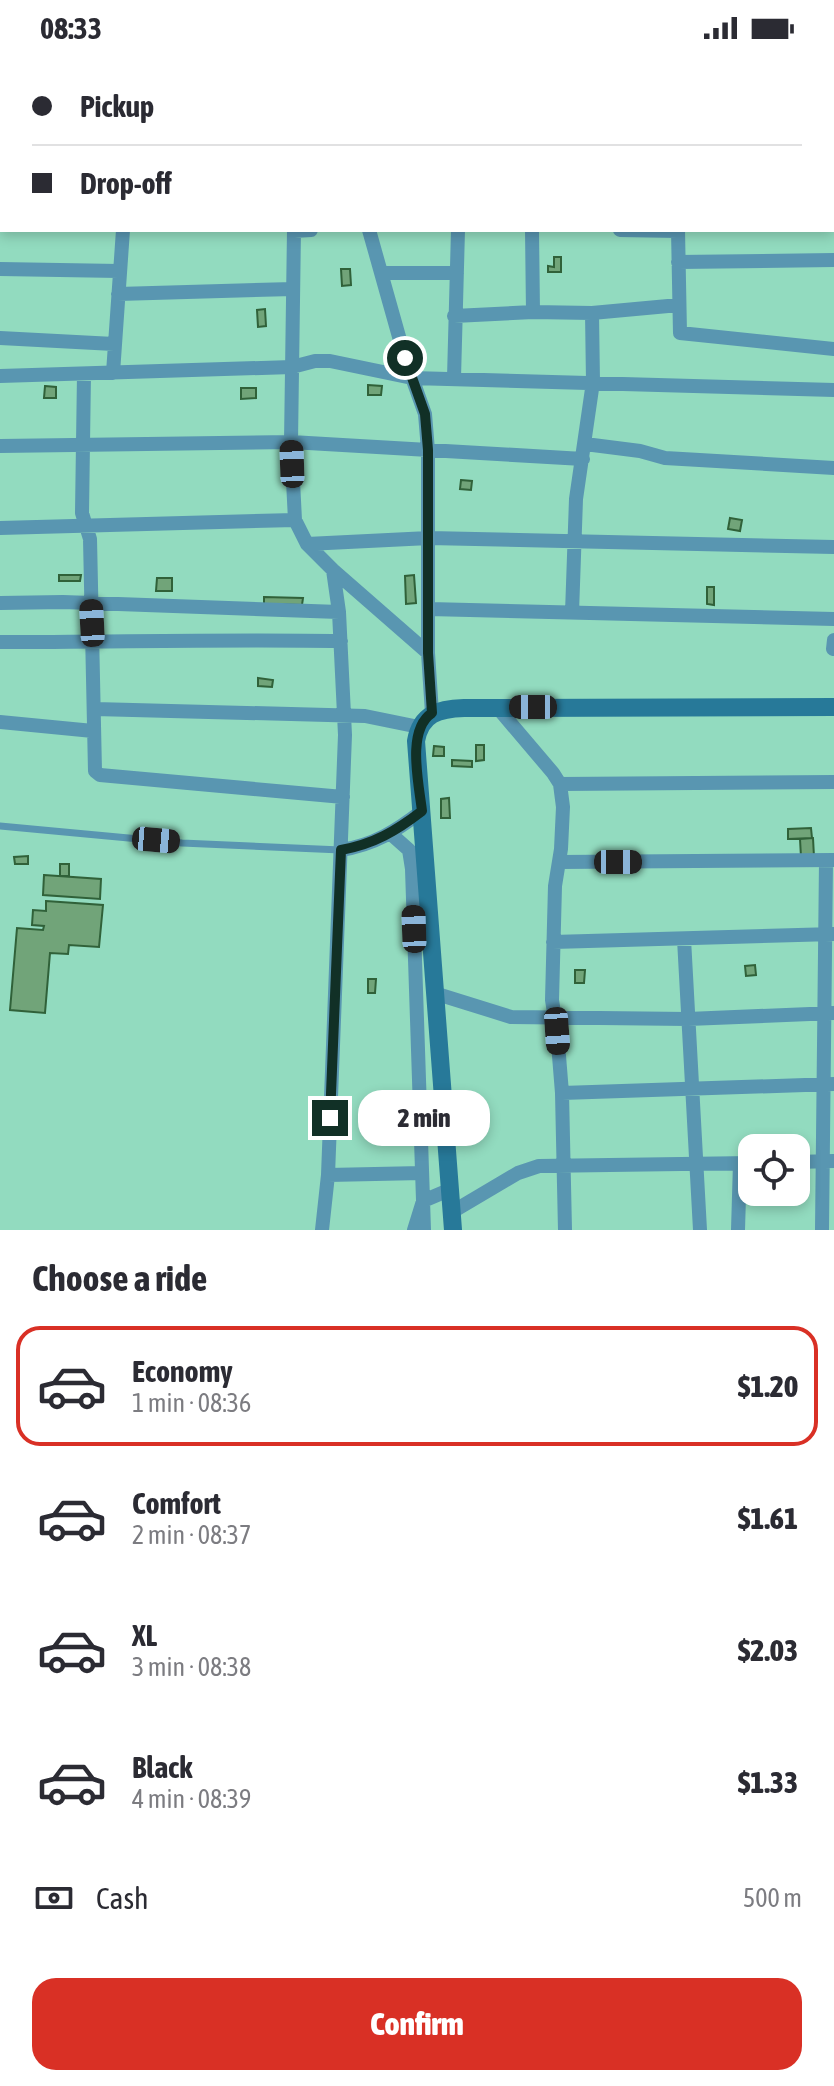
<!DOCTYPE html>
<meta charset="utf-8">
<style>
:root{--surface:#fff;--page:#f7f7f7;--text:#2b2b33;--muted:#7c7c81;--line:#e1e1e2;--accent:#d93025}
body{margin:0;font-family:"Asap Condensed",sans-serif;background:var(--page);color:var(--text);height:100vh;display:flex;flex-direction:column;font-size:30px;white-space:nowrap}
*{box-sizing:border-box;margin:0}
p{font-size:26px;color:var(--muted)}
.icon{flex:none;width:44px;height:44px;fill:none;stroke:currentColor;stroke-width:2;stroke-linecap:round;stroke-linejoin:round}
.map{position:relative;height:1174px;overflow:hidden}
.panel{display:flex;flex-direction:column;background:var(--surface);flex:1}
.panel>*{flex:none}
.banner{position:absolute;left:0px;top:0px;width:834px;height:176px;box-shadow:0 4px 12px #0003;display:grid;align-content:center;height:176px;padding:0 32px;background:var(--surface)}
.fabs{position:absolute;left:738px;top:1078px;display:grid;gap:16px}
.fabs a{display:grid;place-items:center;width:72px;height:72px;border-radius:16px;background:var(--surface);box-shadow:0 4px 12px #0003;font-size:40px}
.end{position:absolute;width:36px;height:36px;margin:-18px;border:10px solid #113026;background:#fff;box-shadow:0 0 0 4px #fff}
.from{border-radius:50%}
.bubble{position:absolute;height:56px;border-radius:24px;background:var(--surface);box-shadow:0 4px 12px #0003;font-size:26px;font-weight:800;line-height:56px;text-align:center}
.car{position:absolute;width:24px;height:48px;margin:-24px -12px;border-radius:10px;box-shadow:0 0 6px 2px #0007;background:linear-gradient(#222 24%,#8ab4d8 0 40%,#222 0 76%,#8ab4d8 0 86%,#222 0)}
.banner b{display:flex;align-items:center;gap:28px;height:76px;font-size:30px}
.banner b+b{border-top:2px solid var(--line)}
.banner i{width:20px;height:20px;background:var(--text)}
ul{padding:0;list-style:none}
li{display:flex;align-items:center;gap:24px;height:120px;margin:0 16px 12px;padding:0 16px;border:4px solid transparent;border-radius:24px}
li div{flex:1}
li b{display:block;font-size:30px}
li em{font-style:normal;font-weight:800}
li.active{border-color:var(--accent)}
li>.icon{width:72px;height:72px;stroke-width:1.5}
h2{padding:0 32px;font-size:36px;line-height:96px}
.pay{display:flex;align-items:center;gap:20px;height:88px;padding:0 32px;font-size:30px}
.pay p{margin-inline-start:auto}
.primary-button{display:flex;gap:16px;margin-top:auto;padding:16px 32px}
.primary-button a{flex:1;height:92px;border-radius:24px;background:var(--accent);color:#fff;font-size:32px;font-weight:800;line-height:92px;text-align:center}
.status{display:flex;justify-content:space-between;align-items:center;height:56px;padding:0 40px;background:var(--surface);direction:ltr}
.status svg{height:22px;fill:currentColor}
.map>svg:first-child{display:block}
.building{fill:#71a479;stroke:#306139;stroke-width:2}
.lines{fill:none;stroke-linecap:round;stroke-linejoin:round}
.service{stroke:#5996b1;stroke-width:7}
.minor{stroke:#5996b1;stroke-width:14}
.secondary{stroke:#277999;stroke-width:18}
.route{stroke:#113026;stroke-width:10}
</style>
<div class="status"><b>08:33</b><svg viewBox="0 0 49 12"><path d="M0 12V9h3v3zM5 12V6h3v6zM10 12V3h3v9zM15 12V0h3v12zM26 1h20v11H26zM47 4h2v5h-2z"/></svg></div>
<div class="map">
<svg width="834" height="1174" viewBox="0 0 834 1174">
<rect width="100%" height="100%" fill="#92dbbf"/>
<path class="building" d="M554,201H561V216H548V210L554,211Z
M341,213H350L351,229L342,230Z
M265,253L266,270L258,271L257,254Z
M368,329L382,330L381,339H368Z
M45,330L56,331V342H44Z
M241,332H256V342L241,343Z
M461,424L472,425L471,434L460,433Z
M730,462L742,464L740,475L728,473Z
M59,519H81L80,525H59Z
M414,519L416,547L406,548L405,520Z
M157,522H172V535H156Z
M707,531H714V549L707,548Z
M264,541L303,542L302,549L264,548Z
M258,622L273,624L272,631L258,630Z
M476,689H484V704L476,705Z
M434,690L444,691V700H433Z
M452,704L472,705V711L452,710Z
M449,742L450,762H441V743Z
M811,772L812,782L788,783V773Z
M813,782L814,801H801L800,783Z
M28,800V808H15L14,801Z
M60,808H69V820H60Z
M44,819L101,823L100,843L43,839Z
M46,845L103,849L99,891L69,889L68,898L50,897L45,957L10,954L17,872L43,874L44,870L32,869L33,854L46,855Z
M755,909L756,919L746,920L745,910Z
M575,914H585L584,927H575Z
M368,923H376L375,937H368Z"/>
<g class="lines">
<path class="service" d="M0,770L182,787L341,794"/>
<path class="minor" d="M287,0V2
M345,0L346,2
M531,0V2
M24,2V0
M131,2V0
M465,2V0
M607,2V0
M684,2V0
M0,7H2
M832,55H834
M0,72H2
M832,129H834
M0,150H2
M294,174L291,386L295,464L307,488L333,514L428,597L432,657
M369,174L405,302L425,358L428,394V597
M532,174L533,256
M620,174L678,175
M678,174L680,277L834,293
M294,175L311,174
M678,206L834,204
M0,213L119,215
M382,217H457
M118,238L293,233
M454,260L533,256L592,257L679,249
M0,282L114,288
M113,317L123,174
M84,318L82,457L90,483L95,715L100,719L343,741
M0,320L292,311L315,305H330L412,322L834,334
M454,322L458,174
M585,388L640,395L665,402L834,412
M0,390L291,386L583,403
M0,472L295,464
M307,488L429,482L834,491
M0,547L63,546L339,556
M429,553L834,563
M572,557L576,443L593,326L592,257
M0,586C114,586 227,583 341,585
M833,593L834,584
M497,651L553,717L560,728
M95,653L365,660L419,671
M0,666L93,675
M391,778L409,794L412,813L424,1174
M341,794C374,789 396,775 422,755
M559,806L834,804
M684,883L700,1174
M553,886L834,878
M434,937L511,961L688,963L834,957
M562,1037L834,1028
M796,1106L834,1105
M328,1119L422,1117
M452,1156L518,1117L539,1110L752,1107
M322,1174L328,1119L345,679L339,556L333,514
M414,1174L423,1145L449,1134
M565,1174L562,1037L557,975L552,944L555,830L561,793L563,751L560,728L834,726
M738,1174L740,1107
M822,1174L826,805"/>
<path class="secondary" d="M453,1174L416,685C421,657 439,653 464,652L834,651"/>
</g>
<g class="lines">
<path class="route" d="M330,1062L341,794C374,788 396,775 422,755C419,728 406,674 432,657L428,597V394L425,358L405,302"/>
</g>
</svg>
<div class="fabs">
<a><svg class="icon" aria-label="locate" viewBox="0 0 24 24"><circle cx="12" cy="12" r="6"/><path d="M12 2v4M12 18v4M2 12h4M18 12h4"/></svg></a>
</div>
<i class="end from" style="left:405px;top:302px"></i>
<i class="end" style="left:330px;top:1062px"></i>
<div class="bubble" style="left:358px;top:1034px;width:132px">2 min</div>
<i class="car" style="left:292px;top:408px;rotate:358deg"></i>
<i class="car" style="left:92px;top:567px;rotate:357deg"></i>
<i class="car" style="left:533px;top:651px;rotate:270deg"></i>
<i class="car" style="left:156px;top:784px;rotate:95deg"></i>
<i class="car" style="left:618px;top:806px;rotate:90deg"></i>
<i class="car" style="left:414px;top:873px;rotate:358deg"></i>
<i class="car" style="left:557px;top:975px;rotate:176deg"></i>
<div class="banner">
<b><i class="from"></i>Pickup</b>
<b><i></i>Drop-off</b>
</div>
</div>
<section class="panel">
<h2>Choose a ride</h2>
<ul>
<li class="active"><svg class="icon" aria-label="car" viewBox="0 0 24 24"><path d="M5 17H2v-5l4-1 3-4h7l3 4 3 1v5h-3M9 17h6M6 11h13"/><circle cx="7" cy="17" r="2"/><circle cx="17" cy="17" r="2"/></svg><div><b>Economy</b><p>1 min · 08:36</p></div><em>$1.20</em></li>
<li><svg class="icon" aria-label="car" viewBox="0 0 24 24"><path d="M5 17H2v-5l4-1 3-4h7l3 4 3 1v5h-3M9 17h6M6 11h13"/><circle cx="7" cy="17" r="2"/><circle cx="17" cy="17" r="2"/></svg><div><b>Comfort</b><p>2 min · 08:37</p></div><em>$1.61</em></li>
<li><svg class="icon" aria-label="car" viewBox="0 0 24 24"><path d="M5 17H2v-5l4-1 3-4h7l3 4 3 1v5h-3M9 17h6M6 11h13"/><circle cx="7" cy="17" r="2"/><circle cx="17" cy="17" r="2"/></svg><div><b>XL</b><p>3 min · 08:38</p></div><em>$2.03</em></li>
<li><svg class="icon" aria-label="car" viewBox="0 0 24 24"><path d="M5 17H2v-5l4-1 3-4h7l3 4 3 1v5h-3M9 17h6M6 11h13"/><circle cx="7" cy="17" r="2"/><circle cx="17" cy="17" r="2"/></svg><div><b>Black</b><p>4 min · 08:39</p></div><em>$1.33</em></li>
</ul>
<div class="pay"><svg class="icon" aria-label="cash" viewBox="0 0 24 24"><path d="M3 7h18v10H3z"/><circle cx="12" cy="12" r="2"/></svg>Cash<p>500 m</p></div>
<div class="primary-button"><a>Confirm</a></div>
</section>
